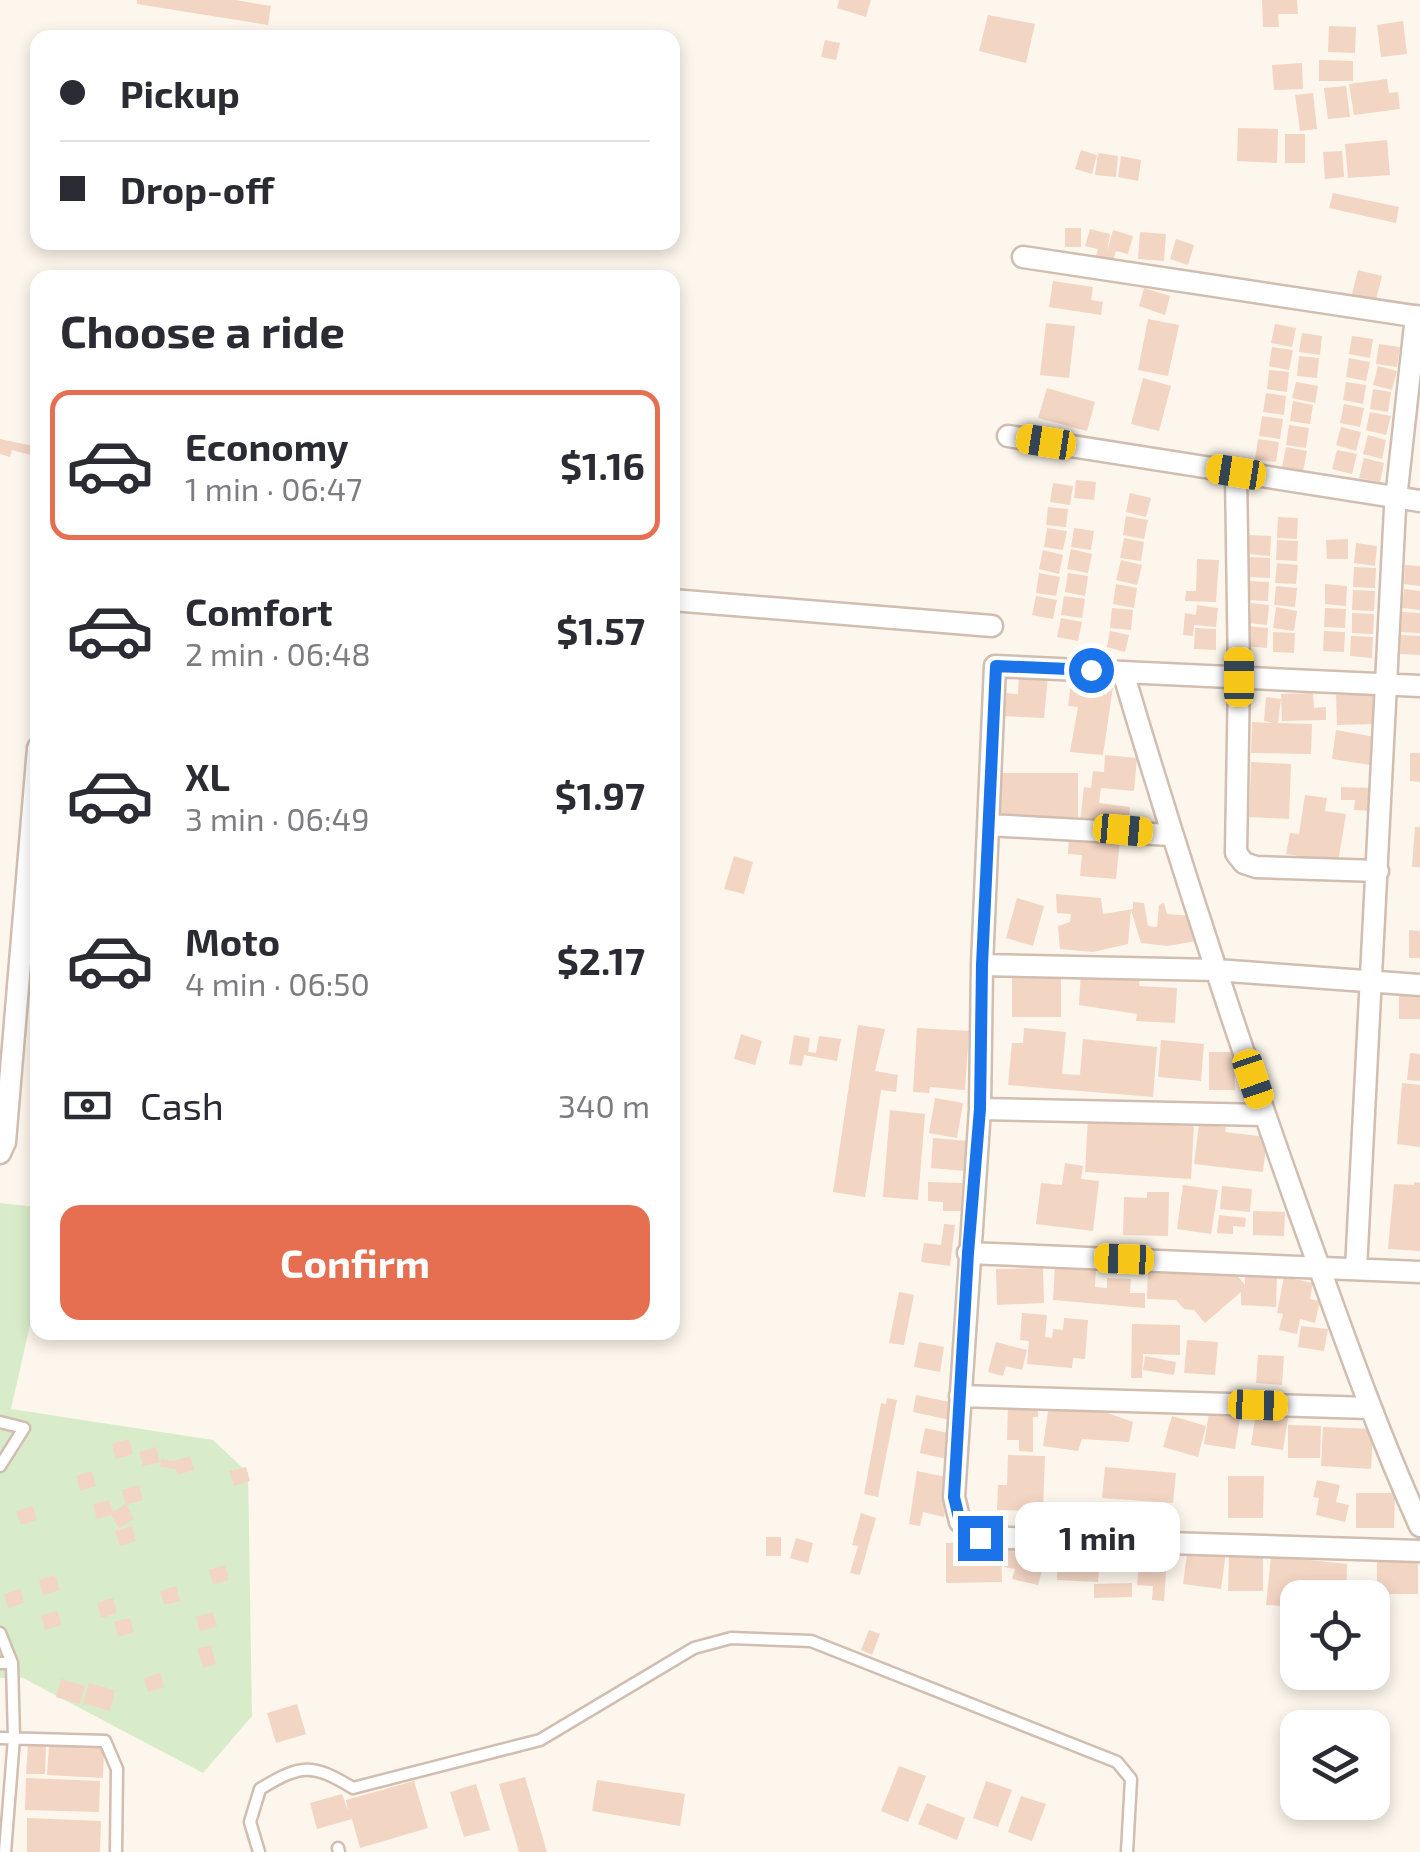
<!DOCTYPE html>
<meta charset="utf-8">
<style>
:root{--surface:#fff;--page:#f7f7f7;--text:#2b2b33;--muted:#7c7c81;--line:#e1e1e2;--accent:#e76f51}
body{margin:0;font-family:"Exo 2",sans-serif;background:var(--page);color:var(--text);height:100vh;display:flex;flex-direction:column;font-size:38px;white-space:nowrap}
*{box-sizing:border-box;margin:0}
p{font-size:32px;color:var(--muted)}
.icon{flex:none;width:55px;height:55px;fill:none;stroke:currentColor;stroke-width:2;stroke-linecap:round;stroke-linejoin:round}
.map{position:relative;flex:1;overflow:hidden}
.sheet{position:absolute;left:30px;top:270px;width:650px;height:1070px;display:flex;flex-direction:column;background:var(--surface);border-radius:20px;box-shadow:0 5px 15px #0003}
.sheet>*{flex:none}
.hud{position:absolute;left:30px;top:30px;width:650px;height:220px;border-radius:20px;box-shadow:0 5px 15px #0003;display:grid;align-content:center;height:220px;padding:0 30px;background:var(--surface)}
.buttons{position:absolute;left:1280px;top:1580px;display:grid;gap:20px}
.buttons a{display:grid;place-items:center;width:110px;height:110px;border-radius:20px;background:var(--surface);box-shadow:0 5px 15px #0003;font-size:50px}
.end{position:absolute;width:45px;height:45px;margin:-22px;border:12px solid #1a73e8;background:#fff;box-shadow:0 0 0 5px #fff}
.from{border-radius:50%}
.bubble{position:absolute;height:70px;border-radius:20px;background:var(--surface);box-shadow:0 5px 15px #0003;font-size:32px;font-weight:700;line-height:70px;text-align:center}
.car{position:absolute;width:30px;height:60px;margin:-30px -15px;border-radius:12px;box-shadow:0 0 8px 2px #0007;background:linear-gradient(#f5c518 24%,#345 0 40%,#f5c518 0 76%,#345 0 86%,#f5c518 0)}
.hud b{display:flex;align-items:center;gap:35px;height:95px;font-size:38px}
.hud b+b{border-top:2px solid var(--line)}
.hud i{width:25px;height:25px;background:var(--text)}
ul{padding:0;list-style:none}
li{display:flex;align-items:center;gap:30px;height:150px;margin:0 20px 15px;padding:0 10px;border:5px solid transparent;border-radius:20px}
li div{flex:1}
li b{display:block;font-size:38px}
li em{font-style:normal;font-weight:700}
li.active{border-color:var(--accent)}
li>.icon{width:90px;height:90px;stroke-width:1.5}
h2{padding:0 30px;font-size:45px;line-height:120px}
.pay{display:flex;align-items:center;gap:25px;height:110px;padding:0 30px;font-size:38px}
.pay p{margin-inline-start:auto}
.action{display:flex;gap:20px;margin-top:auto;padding:20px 30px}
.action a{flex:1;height:115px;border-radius:20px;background:var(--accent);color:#fff;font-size:40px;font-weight:700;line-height:115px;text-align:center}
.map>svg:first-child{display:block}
.green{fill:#d8ecc9}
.building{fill:#f3d5c3}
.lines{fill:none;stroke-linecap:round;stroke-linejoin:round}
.lane-casing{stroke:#d1beb0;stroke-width:15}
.street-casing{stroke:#d1beb0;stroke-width:25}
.lane{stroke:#fff;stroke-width:10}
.street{stroke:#fff;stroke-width:20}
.route{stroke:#1a73e8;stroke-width:12}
</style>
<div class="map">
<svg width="1420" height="1852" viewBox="0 0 1420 1852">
<rect width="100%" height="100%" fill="#fdf6ec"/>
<path class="green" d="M0,1203L37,1207V1294L11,1409L213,1440L248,1473L252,1716L203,1773L23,1678H0Z"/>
<path class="building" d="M137,0H235L271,6L268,25L137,4Z
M839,0H871L866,17L837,8Z
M1262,0H1297L1298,14H1278L1279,27H1263Z
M988,15L1035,24L1026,63L979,51Z
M1403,21L1407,54L1381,57L1377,25Z
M1329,26L1356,27L1355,53L1328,52Z
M825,40L840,43L836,60L821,57Z
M1319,60L1353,61V81H1319Z
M1302,63L1303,89L1274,90L1272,65Z
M1387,79L1389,93L1398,92L1400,109L1354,115L1349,84Z
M1346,86L1350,117L1328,119L1324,88Z
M1313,93L1317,129L1300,131L1295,95Z
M1238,128L1278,129L1277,163L1237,161Z
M1285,134H1305V163H1285Z
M1387,140L1390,175L1348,178L1345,144Z
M1081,150L1097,155L1092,174L1075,169Z
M1342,151L1344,177L1325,179L1323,152Z
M1098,153L1118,156L1116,177L1095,175Z
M1121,156L1141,160L1138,181L1118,177Z
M1333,193L1399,207L1396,223L1329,208Z
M1065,228H1081V247H1065Z
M1090,229L1110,234L1107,252L1113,230L1133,236L1128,254L1116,251L1113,261L1096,256L1098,249L1085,246Z
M1140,232L1166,234L1164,261L1138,259Z
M1176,239L1194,245L1188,265L1170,259Z
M1358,270L1382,276L1376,300L1352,294Z
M1053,281L1093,287L1091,300L1103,302L1101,315L1049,307Z
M1144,288L1170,296L1165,315L1139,306Z
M1148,319L1179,325L1168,376L1138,370Z
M1046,323L1075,326L1069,378L1040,375Z
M1275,324L1296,328L1292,347L1271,343Z
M1302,333L1322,336L1320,355L1299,352Z
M1352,336L1373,339L1370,358L1349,354Z
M1379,344L1400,347L1397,367L1376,364Z
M1272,347L1293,350L1289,370L1269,366Z
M1299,356L1319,358L1317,378L1297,376Z
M1349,358L1370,362L1366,381L1346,377Z
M1378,366L1397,371L1392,390L1373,385Z
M1269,370L1289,372L1287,392L1267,389Z
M1143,378L1171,386L1159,431L1131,424Z
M1296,382L1318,386L1315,403L1292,398Z
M1346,382L1366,385L1363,404L1343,400Z
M1047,388L1095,402L1087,431L1038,418Z
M1373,389L1391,392L1388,412L1370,409Z
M1266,393L1286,396L1284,415L1263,412Z
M1293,401L1313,405L1310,424L1290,421Z
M1344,404L1364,408L1360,427L1340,423Z
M1370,412L1391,416L1386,435L1366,430Z
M1262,416L1283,419L1280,439L1259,436Z
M1289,425L1309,428L1306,448L1286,445Z
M1341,427L1361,432L1356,451L1336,445Z
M1368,435L1386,440L1382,459L1363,454Z
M0,439L38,447V457L12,450L10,457L0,454Z
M1258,439L1279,442L1276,462L1255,459Z
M1286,447L1307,451L1303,471L1282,467Z
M1337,450L1357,454L1352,474L1332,469Z
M1364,458L1384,463L1380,482L1359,478Z
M1076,480L1096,482L1094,500L1074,498Z
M1053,483L1073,486L1070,505L1050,502Z
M1130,493L1151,498L1146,517L1126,512Z
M1048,507L1068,509L1066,527L1046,525Z
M1126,516L1148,520L1144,539L1123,535Z
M1278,517L1298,518L1297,539L1277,538Z
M1047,528L1067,531L1063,550L1044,547Z
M1074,528L1094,531L1091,550L1071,547Z
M1249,535L1271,536L1270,556L1248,554Z
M1124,538L1144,542L1141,561L1120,558Z
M1348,539V559H1327L1326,540Z
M1277,540L1298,541L1297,561L1276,560Z
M1356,543L1377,546L1375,566L1354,563Z
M1071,549L1092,554L1088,573L1067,569Z
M1043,550L1063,555L1059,574L1039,569Z
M1249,557L1270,558V578L1248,577Z
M1197,559L1219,560L1216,602L1185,601L1186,591H1196Z
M1121,560L1142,565L1137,585L1116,580Z
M1277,563L1298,565L1296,584L1275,583Z
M1405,565L1420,566V586L1404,584Z
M1354,567L1376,568L1375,588L1353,587Z
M1039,573L1060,577L1056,596L1036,593Z
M1068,573L1088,576L1085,596L1065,592Z
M1248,581L1269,582L1268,601L1247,600Z
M1116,584L1137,588L1134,608L1113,604Z
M1325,584L1347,586L1346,606L1325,604Z
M1276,586L1297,588L1295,607L1274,605Z
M1404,589L1420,591V610L1402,608Z
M1353,590L1375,591L1374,611L1352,610Z
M1036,596L1057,600L1053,619L1032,615Z
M1064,596L1085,599L1082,618L1061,615Z
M1251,603L1269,605L1267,625L1249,623Z
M1197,605L1218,608L1216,627L1194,625L1193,636L1183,635L1185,613L1196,615Z
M1276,607L1297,611L1294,631L1273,628Z
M1112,608L1133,610L1131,630L1110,628Z
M1325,608L1346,609L1345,628L1324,627Z
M1402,612L1420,613V633L1401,632Z
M1352,613L1374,614L1373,634L1352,633Z
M1061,618L1082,622L1078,641L1057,637Z
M1247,626L1268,628L1267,648L1245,646Z
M1195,628L1216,629V650L1194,649Z
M1110,631L1129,635L1125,652L1107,647Z
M1324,631L1345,632L1344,652L1323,651Z
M1273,632L1295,633L1294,653L1273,652Z
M1401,635L1420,636V655L1400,654Z
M1351,636L1373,637L1372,658L1350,656Z
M1019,675L1048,676L1044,718L1001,716L1002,693L1018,694Z
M1071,683L1113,687L1103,755L1070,752L1078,707L1068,706Z
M1313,693L1314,708L1326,707V720L1282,721L1281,694Z
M1375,694V724L1337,725L1336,695Z
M1266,697L1281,699L1278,723L1312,724L1311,754L1251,753L1252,722L1274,723L1264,721Z
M1336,730L1375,737L1370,765L1332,759Z
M1410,753H1420V782L1410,781Z
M1105,755L1137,758L1134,791L1101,788L1099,803L1130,807L1128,828L1080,822L1084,787L1091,788L1093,771L1104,772Z
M1251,762L1291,764L1289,819L1249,817Z
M1001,773H1078V817H1001Z
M1341,787L1373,788L1372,811L1354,810L1355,800H1341Z
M1305,795L1327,798L1325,811L1346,814L1338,862L1286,854L1290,833L1299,834Z
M1415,827H1420V867H1412Z
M1069,837L1120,841L1116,879L1080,876L1082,855L1068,854Z
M734,856L753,862L744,894L724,889Z
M1056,894L1101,898L1103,914L1133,909V902L1144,903L1148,926L1157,927L1159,905L1164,903L1167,914L1192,916L1196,941L1167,946L1141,943L1131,910L1128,944L1093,952L1060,949L1058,926L1070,922L1071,914L1057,913Z
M1017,898L1044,906L1033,946L1006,938Z
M1409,930L1420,931V958H1409Z
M1081,971L1140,975L1139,986L1177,988L1175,1023L1136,1021L1137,1014L1079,1005Z
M1061,977V1017H1012V978Z
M1399,992L1420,993V1019H1399Z
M858,1025L885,1029L875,1071L898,1075L896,1092L881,1090L865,1197L833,1192Z
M917,1028L969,1031L965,1090L930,1087L929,1093L913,1092Z
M1024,1028L1066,1032L1062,1074L1080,1075L1083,1039L1157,1047L1153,1097L1008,1085L1012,1043H1023Z
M741,1034L762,1041L755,1065L734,1059Z
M794,1035L810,1038L808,1052L816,1053L819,1036L841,1039L837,1061L804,1055L802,1066L789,1064Z
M1161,1040L1204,1044L1201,1081L1158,1077Z
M1209,1052H1234L1235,1090H1209Z
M1410,1053L1420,1054V1081L1407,1080Z
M1402,1083L1420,1085V1147L1397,1144Z
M935,1098L963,1103L957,1138L929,1133Z
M890,1110L925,1114L918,1200L883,1197Z
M1088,1117L1194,1124L1191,1179L1085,1172Z
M1199,1124L1226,1127L1225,1132L1267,1137L1263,1172L1194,1164Z
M933,1138L968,1141L966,1171L931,1168Z
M1065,1163L1083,1166L1081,1179L1099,1181L1093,1231L1036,1224L1041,1183L1062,1185Z
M928,1182L962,1183L961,1211H943V1202L928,1201Z
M1414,1182L1420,1183V1251L1388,1249L1394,1184L1414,1185Z
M1183,1185L1218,1190L1211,1234L1177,1229Z
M1222,1186L1252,1189L1250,1212L1220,1209Z
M1147,1192H1169L1168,1236L1123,1235L1124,1197L1147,1198Z
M1253,1211L1285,1212L1284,1236L1253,1235Z
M1219,1215L1246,1218L1245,1227L1233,1226V1234L1217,1233Z
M944,1224L955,1225L950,1266L921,1262L924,1243L941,1245Z
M1148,1263L1236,1267V1274L1245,1285V1275L1277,1276L1276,1307L1241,1305V1292L1205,1323L1194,1310L1184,1309L1176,1300L1147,1299Z
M1055,1264L1096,1266L1095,1287L1107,1288V1278L1131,1279L1130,1293H1145V1308L1053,1300Z
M1043,1268L1044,1303L997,1305L996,1269Z
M1284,1277L1313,1283L1310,1299L1320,1301L1315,1323L1300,1319L1297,1334L1279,1330L1283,1314L1277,1313Z
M899,1292L914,1295L904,1345L889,1343Z
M1022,1313L1047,1315L1045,1337L1052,1338L1053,1329L1063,1330L1064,1318L1088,1320L1085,1359L1073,1358L1072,1368L1027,1364L1029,1341L1020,1340Z
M1132,1324L1180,1325V1355L1143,1354L1142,1378H1131Z
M1301,1326L1328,1329L1324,1351L1298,1347Z
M1187,1340L1218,1342L1215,1375L1184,1373Z
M919,1342L944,1347L940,1372L914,1367Z
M996,1342L1027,1350L1022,1370L1006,1366L1003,1376L988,1372Z
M1258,1355L1284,1356L1282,1385L1256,1383Z
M1145,1356L1176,1362L1174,1375L1143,1370Z
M916,1395L954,1403L950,1420L913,1412Z
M887,1398L897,1400L878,1497L864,1494L881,1403L886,1404Z
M1008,1401L1038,1402V1417H1033V1452L1019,1451V1440H1007Z
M1049,1405L1078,1406V1410L1102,1411L1133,1422L1129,1442L1082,1439L1078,1451L1043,1446Z
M1210,1407L1241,1413L1235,1449L1204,1444Z
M1256,1413L1288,1418L1283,1450L1251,1445Z
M1172,1416L1206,1426L1198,1457L1163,1447Z
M1288,1425L1321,1426L1320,1458H1288Z
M1323,1427L1373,1429L1371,1469L1321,1466Z
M925,1428L953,1434L947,1459L920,1453Z
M129,1439L133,1454L116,1459L112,1444Z
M156,1447L160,1462L143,1466L139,1452Z
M1008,1455L1045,1456L1043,1511L997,1510L998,1485H1007Z
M190,1456L194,1470L177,1475L176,1469L160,1467L161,1459L173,1461Z
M246,1467L250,1481L234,1486L229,1471Z
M1105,1467L1176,1473L1173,1503L1102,1498Z
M92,1471L96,1486L80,1491L76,1476Z
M917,1471L946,1477L941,1499L947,1500L944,1517L923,1512L920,1526L909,1524Z
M1228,1476H1264L1263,1518H1228Z
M1317,1480L1340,1485L1336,1502L1349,1505L1345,1522L1316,1515L1319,1498L1313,1497Z
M139,1485L143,1500L126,1505L122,1490Z
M1356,1493H1395L1394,1528H1356Z
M109,1500L113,1512L126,1504L134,1519L119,1528L111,1515L97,1519L93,1504Z
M33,1506L37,1520L21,1525L16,1511Z
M861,1513L876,1518L860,1575L850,1573L858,1546L852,1545Z
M132,1526L136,1541L120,1546L115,1531Z
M766,1537H781V1556H766Z
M796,1538L813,1543L808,1563L790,1558Z
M1001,1541L1002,1582L946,1583V1543Z
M1009,1546L1046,1556L1038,1585L1012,1579L1015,1569L1004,1567Z
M1137,1546L1136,1572L1099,1570L1098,1582L1057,1580L1058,1548Z
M1188,1547L1226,1552L1221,1589L1183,1584Z
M1229,1553L1263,1554V1591H1228Z
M1140,1554L1167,1556L1164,1601L1152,1600L1153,1586L1137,1585Z
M1418,1555V1594H1377V1556Z
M1271,1556L1347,1564L1346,1598H1298V1607L1266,1605Z
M225,1565L229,1580L213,1584L209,1570Z
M55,1575L60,1590L43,1595L39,1580Z
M1132,1583V1597L1094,1598V1584Z
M176,1586L180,1601L164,1605L160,1591Z
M20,1589L24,1603L8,1608L4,1594Z
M113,1598L117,1613L101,1618L97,1603Z
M1372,1598H1386L1384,1635L1372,1634Z
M57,1611L62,1625L45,1630L41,1615Z
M213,1612L217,1627L200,1631L196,1617Z
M130,1618L134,1632L118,1637L114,1622Z
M869,1630L880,1634L872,1655L861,1650Z
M211,1645L216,1664L203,1668L197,1649Z
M160,1673L164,1687L148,1692L144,1678Z
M61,1679L85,1686L80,1704L56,1697Z
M89,1683L115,1690L110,1711L83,1703Z
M297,1704L306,1734L276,1743L267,1713Z
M28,1745L46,1746L45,1774H26Z
M49,1746L104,1748L103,1778L47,1775Z
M899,1766L926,1776L908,1822L881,1811Z
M525,1777L547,1852H519L499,1784Z
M26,1778L100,1781L99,1812L25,1810Z
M597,1780L685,1794L680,1826L592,1811Z
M414,1781L428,1828L360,1848L352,1819L317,1829L310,1803L342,1794L348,1811L346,1800Z
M986,1781L1012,1790L998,1827L973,1818Z
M476,1784L490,1830L464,1837L450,1792Z
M1021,1796L1046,1804L1032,1841L1008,1832Z
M927,1803L965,1818L957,1840L918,1824Z
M27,1818L101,1821L100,1852H27Z"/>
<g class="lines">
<defs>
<path id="lane" d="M0,1422L24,1428L0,1466
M0,1633L12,1663H0
M0,1738L105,1741L117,1769L116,1852
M338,1848L339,1852
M5,1852L14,1738L12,1663
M259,1852L250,1822L260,1789C301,1764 312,1763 353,1788L540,1740L694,1648L731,1638L811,1641L1117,1762L1131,1779L1127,1852"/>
<path id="street" d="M1023,257L1420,317
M1008,436L1420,501
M1236,472L1239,677L1236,853L1244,863L1256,867L1378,871
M672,600L992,626
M1123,672C1177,854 1236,1035 1300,1214C1338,1319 1374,1424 1420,1526
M1420,686L995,666L982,965L980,1109L954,1497L960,1522L980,1537L1420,1551
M988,825L1171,835
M982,965L1216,970L1420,985
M980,1109L1265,1115
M0,1153L5,1142L38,748
M968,1253L1420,1272
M1356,1269L1395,508L1416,316
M960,1396L1370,1408"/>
</defs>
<use href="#lane" class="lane-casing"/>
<use href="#street" class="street-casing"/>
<use href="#lane" class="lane"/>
<use href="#street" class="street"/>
</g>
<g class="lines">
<path class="route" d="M980,1538L960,1522L954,1497L968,1253L980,1109L982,965L996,666L1091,670"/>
</g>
</svg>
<div class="buttons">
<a><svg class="icon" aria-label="locate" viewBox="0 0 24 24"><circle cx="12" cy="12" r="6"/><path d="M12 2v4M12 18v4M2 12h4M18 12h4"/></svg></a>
<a><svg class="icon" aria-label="layers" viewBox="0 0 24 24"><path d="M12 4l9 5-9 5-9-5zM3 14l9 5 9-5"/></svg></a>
</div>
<i class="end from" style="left:1091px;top:670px"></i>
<i class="end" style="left:980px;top:1538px"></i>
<div class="bubble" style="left:1015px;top:1502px;width:165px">1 min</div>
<i class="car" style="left:1046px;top:442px;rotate:279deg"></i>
<i class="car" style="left:1236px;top:472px;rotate:279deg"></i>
<i class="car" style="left:1239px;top:677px;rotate:0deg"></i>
<i class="car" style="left:1123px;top:830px;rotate:95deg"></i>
<i class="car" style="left:1253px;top:1079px;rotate:161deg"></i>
<i class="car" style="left:1124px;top:1259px;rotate:272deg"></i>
<i class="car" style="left:1258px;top:1405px;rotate:92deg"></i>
<div class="hud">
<b><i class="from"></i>Pickup</b>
<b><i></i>Drop-off</b>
</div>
<section class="sheet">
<h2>Choose a ride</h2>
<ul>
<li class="active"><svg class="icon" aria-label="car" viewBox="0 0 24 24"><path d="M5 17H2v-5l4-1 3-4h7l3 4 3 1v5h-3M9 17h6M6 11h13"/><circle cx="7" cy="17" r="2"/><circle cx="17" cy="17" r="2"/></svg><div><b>Economy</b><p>1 min · 06:47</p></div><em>$1.16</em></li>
<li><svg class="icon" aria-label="car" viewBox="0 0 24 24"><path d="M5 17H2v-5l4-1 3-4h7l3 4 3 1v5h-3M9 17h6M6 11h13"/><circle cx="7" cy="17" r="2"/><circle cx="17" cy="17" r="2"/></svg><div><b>Comfort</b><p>2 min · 06:48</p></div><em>$1.57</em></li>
<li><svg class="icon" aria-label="car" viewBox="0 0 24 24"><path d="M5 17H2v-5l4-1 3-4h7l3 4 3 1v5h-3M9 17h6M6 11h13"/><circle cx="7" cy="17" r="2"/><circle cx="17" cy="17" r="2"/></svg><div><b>XL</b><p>3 min · 06:49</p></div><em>$1.97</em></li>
<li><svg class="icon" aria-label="car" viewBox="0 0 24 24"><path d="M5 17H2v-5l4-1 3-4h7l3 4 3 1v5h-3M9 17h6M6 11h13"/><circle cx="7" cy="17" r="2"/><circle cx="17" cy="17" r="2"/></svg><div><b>Moto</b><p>4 min · 06:50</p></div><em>$2.17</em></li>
</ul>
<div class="pay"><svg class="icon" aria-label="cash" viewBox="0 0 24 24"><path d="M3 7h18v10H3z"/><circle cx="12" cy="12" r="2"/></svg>Cash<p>340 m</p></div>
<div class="action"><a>Confirm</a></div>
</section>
</div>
